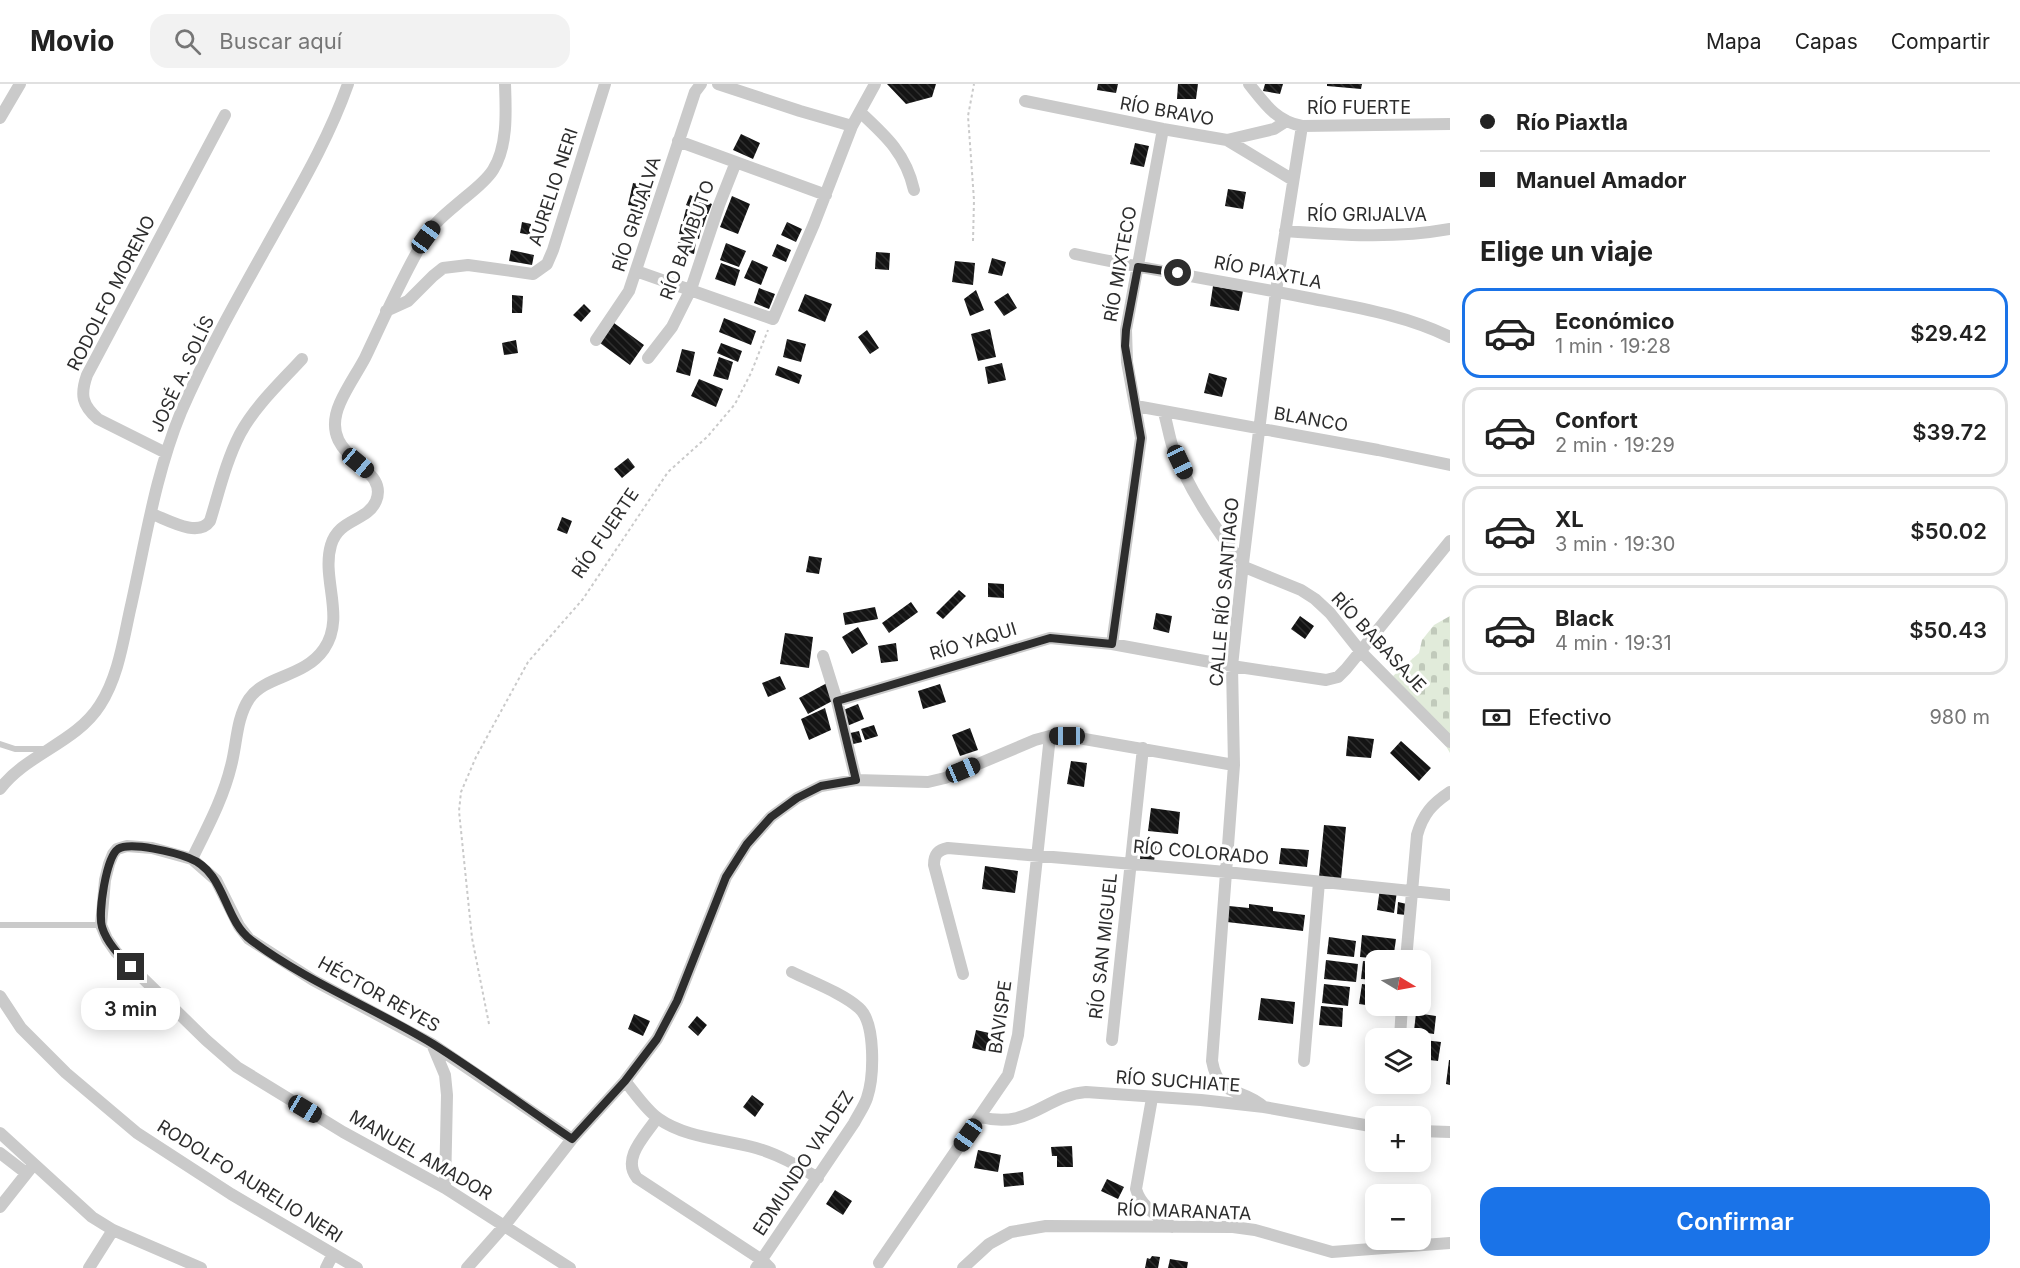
<!DOCTYPE html>
<html lang="es">
<meta charset="utf-8">
<style>
:root{--surface:#fff;--page:#f2f2f2;--text:#222;--muted:#767676;--line:#e0e0e0;--accent:#1a73e8}
body{margin:0;font-family:Inter,sans-serif;background:var(--page);color:var(--text);height:100vh;display:flex;flex-direction:column;font-size:22px;white-space:nowrap}
*{box-sizing:border-box;margin:0}
p{font-size:20px;color:var(--muted)}
.icon{flex:none;width:33px;height:33px;fill:none;stroke:currentColor;stroke-width:2;stroke-linecap:round;stroke-linejoin:round}
.map{position:relative;flex:1;overflow:hidden}
.panel{display:flex;flex-direction:column;background:var(--surface);width:570px}
.panel>*{flex:none}
.guide{display:grid;align-content:center;height:132px;padding:0 30px;background:var(--surface)}
.needle{width:39px;rotate:100deg}
.tools{position:absolute;left:1365px;top:866px;display:grid;gap:12px}
.tools a{display:grid;place-items:center;width:66px;height:66px;border-radius:12px;background:var(--surface);box-shadow:0 3px 15px #0003;font-size:30px}
.end{position:absolute;width:27px;height:27px;margin:-14px;border:8px solid #2d2d2d;background:#fff;box-shadow:0 0 0 3px #fff}
.from{border-radius:50%}
.bubble{position:absolute;height:42px;border-radius:18px;background:var(--surface);box-shadow:0 3px 15px #0003;font-size:20px;font-weight:600;line-height:42px;text-align:center}
.car{position:absolute;width:18px;height:36px;margin:-18px -9px;border-radius:8px;box-shadow:0 0 4px 2px #0007;background:linear-gradient(#222 24%,#8ab4d8 0 40%,#222 0 76%,#8ab4d8 0 86%,#222 0)}
.guide b{display:flex;align-items:center;gap:21px;height:57px;font-size:22px}
.guide b+b{border-top:2px solid var(--line)}
.guide i{width:15px;height:15px;background:var(--text)}
ul{padding:0;list-style:none}
li{display:flex;align-items:center;gap:18px;height:90px;margin:0 12px 9px;padding:0 18px;border:3px solid var(--line);border-radius:18px}
li div{flex:1}
li b{display:block;font-size:22px}
li em{font-style:normal;font-weight:600}
li.current{border-color:var(--accent)}
li>.icon{width:54px;height:54px;stroke-width:1.5}
h2{padding:0 30px;font-size:27px;line-height:72px}
.pay{display:flex;align-items:center;gap:15px;height:66px;padding:0 30px;font-size:22px}
.pay p{margin-inline-start:auto}
.button{display:flex;gap:12px;margin-top:auto;padding:12px 30px}
.button a{flex:1;height:69px;border-radius:18px;background:var(--accent);color:#fff;font-size:24px;font-weight:600;line-height:69px;text-align:center}
header{display:flex;align-items:center;gap:36px;box-sizing:border-box;height:84px;padding:0 30px;background:var(--surface);border-bottom:2px solid var(--line)}
header strong{font-size:28px}
nav{display:flex;gap:33px;margin-inline-start:auto;font-size:21px}
.search{width:420px;height:54px;background:var(--page);display:flex;align-items:center;gap:15px;box-sizing:border-box;padding:0 21px;border-radius:18px;color:var(--muted);font-size:22px}
main{display:flex;flex:1;min-height:0}
.map>svg:first-child{display:block}
.cemetery{fill:url(#cemetery-stones)}
.building{fill:url(#building-back-hatch)}
.lines{fill:none;stroke-linecap:round;stroke-linejoin:round}
.path{stroke:#cacaca;stroke-width:2;stroke-dasharray:3 3;stroke-linecap:butt}
.service{stroke:#cacaca;stroke-width:6}
.minor{stroke:#cacaca;stroke-width:12}
.route{stroke:#2d2d2d;stroke-width:8}
.labels{text-anchor:middle;dominant-baseline:central;stroke-width:6;stroke-linejoin:round;paint-order:stroke}
.street-label{font-size:18px;fill:#2d2d2d;stroke:#fff}
</style>
<header>
<strong>Movio</strong>
<div class="search"><svg class="icon" aria-label="search" viewBox="0 0 24 24"><circle cx="10" cy="10" r="6"/><path d="M15 15l6 6"/></svg>Buscar aquí</div>
<nav><a>Mapa</a><a>Capas</a><a>Compartir</a></nav>
</header>
<main>
<div class="map">
<svg width="1450" height="1184" viewBox="0 0 1450 1184">
<defs>
<pattern id="cemetery-stones" width="16" height="16" patternUnits="userSpaceOnUse" patternTransform="scale(1.5)"><rect width="16" height="16" fill="#e1ebda"/><path d="M2 7V4a2 2 0 0 1 4 0v3zM10 15v-3a2 2 0 0 1 4 0v3z" fill="#c1cabb"/></pattern>
<pattern id="building-back-hatch" width="6" height="6" patternUnits="userSpaceOnUse" patternTransform="scale(1.5)"><rect width="6" height="6" fill="#141414"/><path d="M-1 5l2 2M0 0l6 6M5-1l2 2" fill="none" stroke="#2e2e2e"/></pattern>
</defs>
<rect width="100%" height="100%" fill="#fff"/>
<path class="cemetery" d="M1450,532V669L1427,630L1393,592L1419,569L1422,556L1434,541Z"/>
<path class="building" d="M887,0H936L932,13L906,20Z
M1098,0H1118L1116,9L1097,6Z
M1178,0H1198L1196,15H1177Z
M1265,0H1283L1280,10L1263,7Z
M1327,0H1362L1361,5L1327,2Z
M741,50L760,59L753,75L733,66Z
M1135,59L1149,62L1144,83L1130,80Z
M633,99L652,103L647,125L628,121Z
M1228,105L1246,108L1243,125L1225,122Z
M690,111L712,120L708,130L686,121Z
M732,112L750,120L738,150L720,143Z
M686,125L707,131L703,143L683,137Z
M522,138L531,140L530,151L520,149Z
M787,138L802,145L796,158L781,151Z
M681,140L701,145L699,155L679,150Z
M679,155L696,158L694,170L677,166Z
M726,159L746,167L739,183L720,176Z
M777,160L791,166L786,178L772,172Z
M511,166L534,171L532,181L509,177Z
M876,168L890,169L889,186L875,185Z
M992,174L1006,178L1002,192L988,189Z
M752,176L768,183L761,201L744,194Z
M955,177L975,179L973,201L952,198Z
M721,179L740,186L735,202L715,195Z
M1213,202L1243,207L1239,227L1210,222Z
M759,204L775,210L769,225L754,219Z
M976,206L984,226L970,232L964,215Z
M1008,209L1017,224L1004,232L994,218Z
M805,210L832,220L825,238L798,227Z
M512,211L523,212L522,229H512Z
M584,220L591,227L581,238L573,231Z
M724,234L756,247L751,261L719,248Z
M614,239L644,261L630,281L600,259Z
M990,245L996,273L978,277L971,250Z
M867,246L879,264L870,270L858,253Z
M787,255L806,260L801,278L783,273Z
M516,256L518,269L504,271L502,259Z
M721,259L742,267L738,278L717,269Z
M682,265L695,268L690,292L676,288Z
M719,273L733,278L728,296L713,292Z
M1002,279L1006,296L988,300L985,283Z
M778,282L802,291L799,300L775,291Z
M1209,289L1227,294L1222,313L1204,309Z
M699,295L723,305L716,323L691,312Z
M628,374L635,383L622,394L614,385Z
M562,433L572,437L567,450L557,446Z
M809,472L822,474L819,490L806,488Z
M988,499L1004,500V514L988,513Z
M959,506L966,512L943,535L936,529Z
M911,518L918,528L889,549L882,539Z
M875,523L878,535L845,541L843,529Z
M1156,529L1172,532L1169,549L1153,545Z
M1300,532L1314,542L1305,555L1291,545Z
M858,543L868,560L852,570L842,553Z
M785,549L813,553L809,584L780,580Z
M896,559L898,577L881,579L878,562Z
M780,592L786,605L768,613L762,599Z
M827,599L836,615L808,630L799,614Z
M940,600L946,618L923,625L918,607Z
M858,620L864,635L847,642L841,627Z
M825,624L831,646L809,656L801,635Z
M874,641L878,652L865,656L861,645Z
M970,644L978,666L960,672L952,651Z
M859,647L862,658L849,661L846,650Z
M1348,652L1374,655L1371,674L1346,672Z
M1401,657L1431,684L1419,697L1390,669Z
M1071,677L1087,679L1084,703L1067,700Z
M1151,724L1180,728L1178,750L1148,747Z
M1324,741L1346,743L1341,795L1319,793Z
M1142,757L1157,758L1154,777L1140,775Z
M1281,764L1309,766L1307,783L1279,780Z
M985,782L1018,787L1015,809L982,805Z
M1380,804L1397,807L1394,829L1377,826Z
M1398,818L1407,820L1406,831L1397,830Z
M1249,820L1273,823V827L1305,831L1303,847L1227,838L1229,822L1249,824Z
M1362,851L1396,855L1393,876L1360,873Z
M1329,853L1356,857L1354,873L1327,870Z
M1326,876L1358,880L1356,898L1324,895Z
M1363,877L1376,878V896L1361,895Z
M1324,900L1350,903L1348,922L1322,919Z
M1362,900L1376,902V921H1387V924L1359,920Z
M1261,914L1295,918L1293,940L1258,936Z
M1321,922L1343,924L1342,943L1319,941Z
M1416,929L1436,932L1434,950L1414,947Z
M634,930L650,937L643,952L628,945Z
M697,932L707,941L698,952L688,943Z
M976,946L998,951L993,969L972,964Z
M1424,956L1441,958L1438,977L1421,975Z
M1449,976H1450V1001L1446,1000Z
M752,1011L764,1020L755,1033L743,1023Z
M1072,1062L1073,1083H1057V1072H1052L1051,1063Z
M978,1066L1001,1071L998,1088L974,1084Z
M1023,1088L1024,1101L1004,1103L1003,1090Z
M1107,1095L1124,1103L1118,1115L1101,1107Z
M835,1106L852,1117L843,1131L826,1120Z
M1152,1172L1160,1173L1158,1184H1145L1147,1174L1150,1175Z
M1170,1175L1188,1178L1187,1184H1168Z"/>
<g class="lines">
<path class="path" d="M973,157L974,116L968,32L974,0
M489,940L472,854L459,727L461,708L476,673L528,578L583,515L668,388L708,352L735,320L751,289L768,246"/>
<path class="service" d="M0,660L15,665H44
M0,841H101"/>
<path class="minor" d="M718,0L800,27L852,42
M1249,0C1265,20 1276,37 1302,42L1450,40
M1025,17L1163,45L1227,56L1293,96
M860,28C886,52 906,70 914,106
M0,34L20,0
M1227,56L1274,45L1285,38
M678,57L826,111
M1285,147C1340,151 1395,155 1450,145
M1075,170C1154,187 1234,199 1314,215C1360,224 1407,232 1450,253
M636,187L773,235L814,140L852,42L875,0
M386,227L408,217L433,192L443,184L468,181L533,190L547,180L553,166L605,0
M596,256L629,207L695,8L701,0
M648,274L672,243L691,205L719,121L736,78
M1136,322L1378,366L1450,381
M1164,329C1167,339 1169,351 1172,361C1186,401 1216,447 1243,479
M166,369L98,335C82,321 80,311 87,291L225,31
M152,430C168,436 198,454 210,437C219,408 226,377 240,350C255,322 281,298 302,275
M1242,482L1301,506L1315,515L1330,529L1361,568L1450,658
M1112,560L1141,354L1127,278L1126,246L1163,45
M823,572L837,617L856,696
M837,617L1050,554L1112,560L1232,582L1326,596L1338,593L1346,585L1450,457
M0,705C26,670 76,659 100,621C118,593 123,558 130,526C145,460 155,391 181,328C210,261 247,198 282,135C307,91 331,48 348,0
M192,775C207,744 223,715 231,682C237,660 236,635 249,615C265,591 304,594 324,565C346,533 321,495 331,461C339,434 367,438 376,417C391,380 315,376 340,319C347,303 357,289 365,274C384,234 402,193 425,154C434,138 449,127 463,115C473,107 486,97 493,86C508,62 506,27 505,0
M1406,876L1417,751C1423,730 1432,720 1450,708
M963,890L934,781C934,770 938,766 948,764L1226,788L1450,811
M0,912L21,944L66,989L137,1049L231,1110L357,1184
M1400,954L1402,921
M1112,956L1143,664
M432,960L445,991L447,1011L445,1104
M1304,977L1319,798
M625,997C635,1009 646,1026 659,1035C686,1054 724,1055 756,1064C778,1070 798,1082 818,1094
M1152,1014L1136,1105C1141,1123 1158,1132 1172,1143
M1264,1023C1241,1002 1219,1015 1212,977L1234,681L1232,582L1243,479L1276,207L1302,42
M981,1033C1029,1046 1046,1011 1086,1008L1201,1016L1264,1023L1376,1043
M657,1034C646,1051 621,1074 637,1094L762,1176L770,1184
M1420,1047L1450,1048
M0,1049L92,1133L113,1146L201,1184
M0,1069L26,1089
M0,1123L34,1080
M879,1179L1008,991L1018,951L1050,652
M89,1184L113,1146
M326,1184L333,1170
M467,1184L505,1141L572,1055L625,997L657,955L677,917L726,793L747,760L771,733L797,714L821,702L856,696L928,698L945,694L1035,656L1050,652H1067L1234,681
M570,1184L445,1104L343,1048L237,983L206,956L116,868L107,855L101,841L105,796L109,780L113,770L117,765L127,762L152,764L192,775L216,796L239,842L249,855L313,896L432,960L572,1055
M756,1184L854,1039C858,1031 864,1023 867,1014C874,993 876,939 859,924C842,909 812,898 792,888
M963,1184L989,1160L1011,1148L1046,1142L1233,1143L1255,1146L1332,1168L1450,1159"/>
</g>
<g class="lines">
<path class="route" d="M131,883C119,871 107,859 102,843C98,829 106,773 118,765C131,757 176,769 189,774C226,788 223,835 251,856C307,898 374,924 433,960C481,990 526,1024 572,1055L625,997L657,955L677,917L726,793L747,760L771,733L797,714L821,702L856,696L837,617L1050,554L1112,560L1141,354L1125,262L1126,246L1138,183L1178,189"/>
</g>
<g class="labels">
<g class="street-label">
<text x="1359" y="23">RÍO FUERTE</text>
<text transform="translate(1167 27) rotate(10)">RÍO BRAVO</text>
<text transform="translate(553 103) rotate(-72)">AURELIO NERI</text>
<text transform="translate(636 130) rotate(-72)">RÍO GRIJALVA</text>
<text x="1367" y="130">RÍO GRIJALVA</text>
<text transform="translate(687 156) rotate(-70)">RÍO BAMBUTO</text>
<text transform="translate(1120 180) rotate(-80)">RÍO MIXTECO</text>
<text transform="translate(1268 188) rotate(11)">RÍO PIAXTLA</text>
<text transform="translate(111 209) rotate(-63)">RODOLFO MORENO</text>
<text transform="translate(182 290) rotate(-65)">JOSÉ A. SOLÍS</text>
<text transform="translate(1311 335) rotate(10)">BLANCO</text>
<text transform="translate(605 449) rotate(-56)">RÍO FUERTE</text>
<text transform="translate(1224 508) rotate(-85)">CALLE RÍO SANTIAGO</text>
<text transform="translate(973 557) rotate(-17)">RÍO YAQUI</text>
<text transform="translate(1379 558) rotate(47)">RÍO BABASAJE</text>
<text transform="translate(1201 768) rotate(5)">RÍO COLORADO</text>
<text transform="translate(1103 862) rotate(-84)">RÍO SAN MIGUEL</text>
<text transform="translate(379 910) rotate(29)">HÉCTOR REYES</text>
<text transform="translate(1000 933) rotate(-82)">BAVISPE</text>
<text transform="translate(1178 997) rotate(4)">RÍO SUCHIATE</text>
<text transform="translate(421 1071) rotate(30)">MANUEL AMADOR</text>
<text transform="translate(803 1079) rotate(-57)">EDMUNDO VALDEZ</text>
<text transform="translate(250 1097) rotate(32)">RODOLFO AURELIO NERI</text>
<text transform="translate(1184 1127) rotate(2)">RÍO MARANATA</text>
</g>
</g>
</svg>
<div class="tools">
<a><svg class="needle" viewBox="-14 -14 28 28"><path d="M0-13l5 13h-10z" fill="#e53935"/><path d="M0 13l5-13h-10z" fill="#767676"/></svg></a>
<a><svg class="icon" aria-label="layers" viewBox="0 0 24 24"><path d="M12 4l9 5-9 5-9-5zM3 14l9 5 9-5"/></svg></a>
<a>+</a>
<a>−</a>
</div>
<i class="end from" style="left:1178px;top:189px"></i>
<i class="end" style="left:131px;top:883px"></i>
<div class="bubble" style="left:81px;top:904px;width:99px">3 min</div>
<i class="car" style="left:426px;top:153px;rotate:36deg"></i>
<i class="car" style="left:1180px;top:378px;rotate:155deg"></i>
<i class="car" style="left:358px;top:379px;rotate:130deg"></i>
<i class="car" style="left:1067px;top:652px;rotate:270deg"></i>
<i class="car" style="left:963px;top:686px;rotate:67deg"></i>
<i class="car" style="left:305px;top:1025px;rotate:121deg"></i>
<i class="car" style="left:968px;top:1051px;rotate:215deg"></i>
</div>
<section class="panel">
<div class="guide">
<b><i class="from"></i>Río Piaxtla</b>
<b><i></i>Manuel Amador</b>
</div>
<h2>Elige un viaje</h2>
<ul>
<li class="current"><svg class="icon" aria-label="car" viewBox="0 0 24 24"><path d="M5 17H2v-5l4-1 3-4h7l3 4 3 1v5h-3M9 17h6M6 11h13"/><circle cx="7" cy="17" r="2"/><circle cx="17" cy="17" r="2"/></svg><div><b>Económico</b><p>1 min · 19:28</p></div><em>$29.42</em></li>
<li><svg class="icon" aria-label="car" viewBox="0 0 24 24"><path d="M5 17H2v-5l4-1 3-4h7l3 4 3 1v5h-3M9 17h6M6 11h13"/><circle cx="7" cy="17" r="2"/><circle cx="17" cy="17" r="2"/></svg><div><b>Confort</b><p>2 min · 19:29</p></div><em>$39.72</em></li>
<li><svg class="icon" aria-label="car" viewBox="0 0 24 24"><path d="M5 17H2v-5l4-1 3-4h7l3 4 3 1v5h-3M9 17h6M6 11h13"/><circle cx="7" cy="17" r="2"/><circle cx="17" cy="17" r="2"/></svg><div><b>XL</b><p>3 min · 19:30</p></div><em>$50.02</em></li>
<li><svg class="icon" aria-label="car" viewBox="0 0 24 24"><path d="M5 17H2v-5l4-1 3-4h7l3 4 3 1v5h-3M9 17h6M6 11h13"/><circle cx="7" cy="17" r="2"/><circle cx="17" cy="17" r="2"/></svg><div><b>Black</b><p>4 min · 19:31</p></div><em>$50.43</em></li>
</ul>
<div class="pay"><svg class="icon" aria-label="cash" viewBox="0 0 24 24"><path d="M3 7h18v10H3z"/><circle cx="12" cy="12" r="2"/></svg>Efectivo<p>980 m</p></div>
<div class="button"><a>Confirmar</a></div>
</section>
</main>
